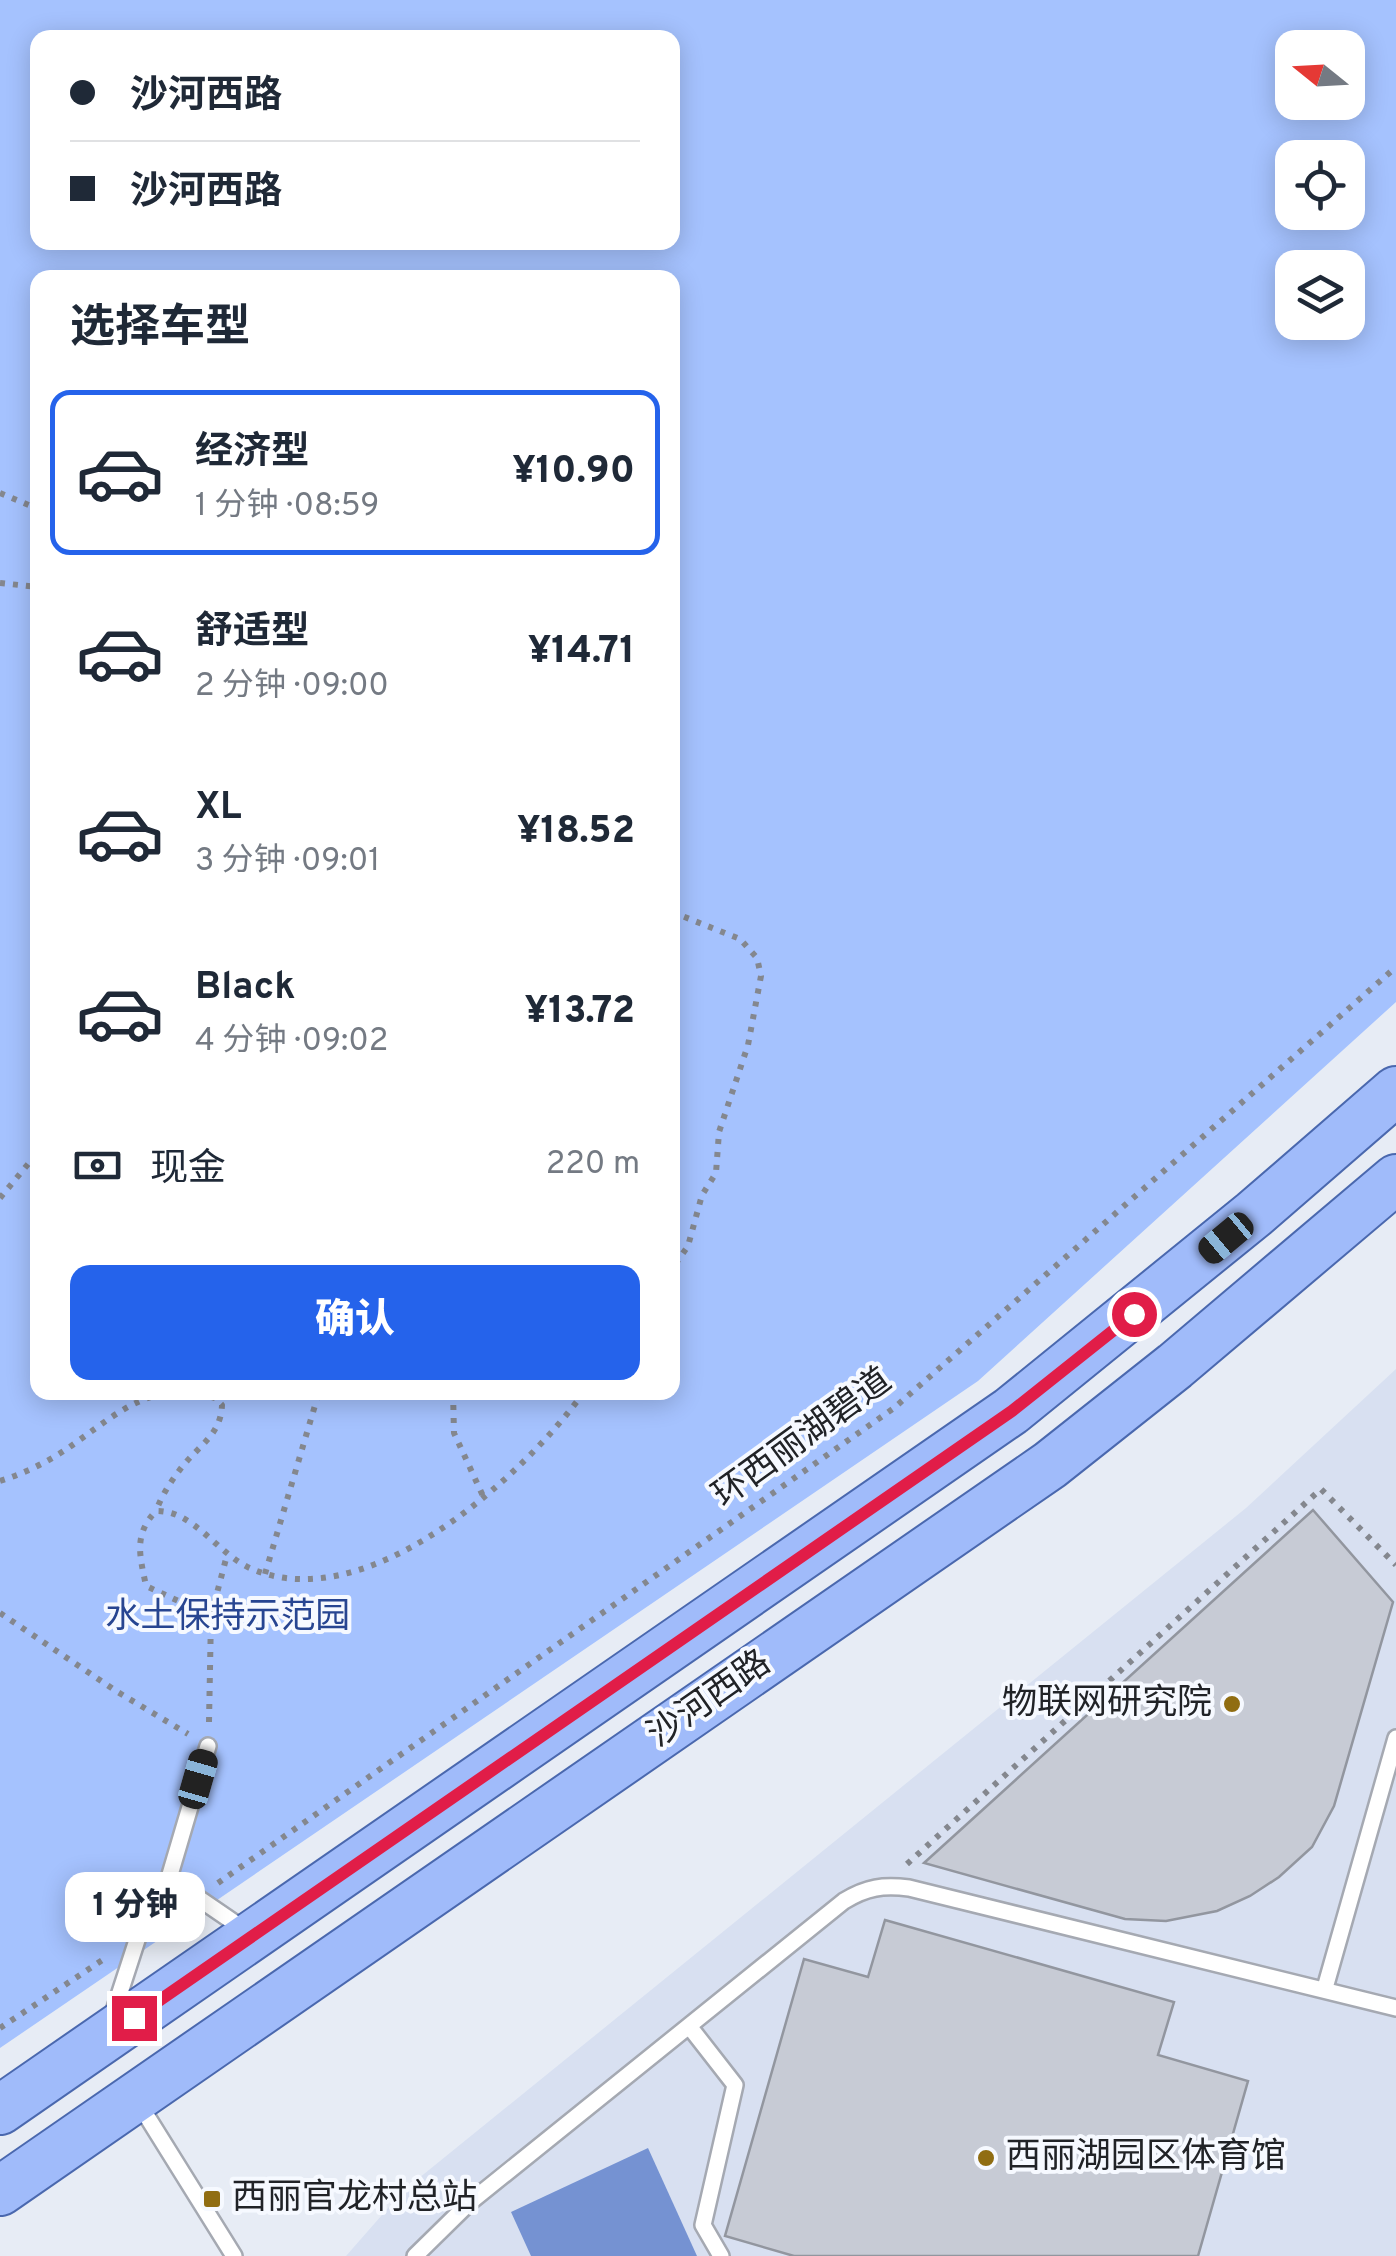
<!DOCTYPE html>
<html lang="zh">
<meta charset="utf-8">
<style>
:root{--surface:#fff;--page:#f2f2f3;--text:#1f2937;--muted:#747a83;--line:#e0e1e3;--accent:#2563eb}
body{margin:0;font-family:Overpass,"Noto Sans SC",sans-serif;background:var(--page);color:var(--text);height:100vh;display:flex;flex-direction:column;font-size:38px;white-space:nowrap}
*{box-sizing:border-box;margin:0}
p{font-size:32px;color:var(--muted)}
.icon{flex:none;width:55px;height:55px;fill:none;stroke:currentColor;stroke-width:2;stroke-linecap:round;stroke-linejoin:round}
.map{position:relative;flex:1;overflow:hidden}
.side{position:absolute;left:30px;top:270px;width:650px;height:1130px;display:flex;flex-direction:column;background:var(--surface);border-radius:20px;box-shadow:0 5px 25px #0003}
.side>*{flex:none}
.guide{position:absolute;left:30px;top:30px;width:650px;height:220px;border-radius:20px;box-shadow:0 5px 25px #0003;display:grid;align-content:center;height:220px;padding:0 40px;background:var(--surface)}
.needle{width:65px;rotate:288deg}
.buttons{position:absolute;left:1275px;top:30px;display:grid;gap:20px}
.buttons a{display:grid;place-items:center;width:90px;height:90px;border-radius:20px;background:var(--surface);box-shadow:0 5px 25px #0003;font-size:50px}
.end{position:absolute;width:45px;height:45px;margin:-22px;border:12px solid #e11d48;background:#fff;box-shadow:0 0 0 5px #fff}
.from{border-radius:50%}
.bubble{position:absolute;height:70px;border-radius:20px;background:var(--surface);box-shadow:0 5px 25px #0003;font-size:32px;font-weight:800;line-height:70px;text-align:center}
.car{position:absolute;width:30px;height:60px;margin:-30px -15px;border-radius:12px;box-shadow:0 0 8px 2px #0007;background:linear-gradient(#222 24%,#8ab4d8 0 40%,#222 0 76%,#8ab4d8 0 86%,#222 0)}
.guide b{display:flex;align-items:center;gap:35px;height:95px;font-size:38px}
.guide b+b{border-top:2px solid var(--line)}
.guide i{width:25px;height:25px;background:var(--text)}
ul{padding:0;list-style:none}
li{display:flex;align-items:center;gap:30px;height:165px;margin:0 20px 15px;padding:0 20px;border:5px solid transparent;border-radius:20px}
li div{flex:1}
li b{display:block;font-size:38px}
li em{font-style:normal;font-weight:800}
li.on{border-color:var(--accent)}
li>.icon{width:90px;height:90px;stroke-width:1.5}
h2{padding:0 40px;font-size:45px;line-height:120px}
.pay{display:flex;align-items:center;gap:25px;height:110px;padding:0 40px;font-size:38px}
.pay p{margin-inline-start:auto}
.button{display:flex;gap:20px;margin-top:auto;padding:20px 40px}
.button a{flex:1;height:115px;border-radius:20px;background:var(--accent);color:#fff;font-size:40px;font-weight:800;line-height:115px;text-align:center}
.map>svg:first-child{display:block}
.built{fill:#d8e0f1}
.green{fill:#a5c2fe;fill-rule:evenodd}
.water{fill:#7592d2}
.building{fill:#c7cbd5;stroke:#92969f;stroke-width:2.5}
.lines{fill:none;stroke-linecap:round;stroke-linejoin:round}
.service-casing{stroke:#a5a9b2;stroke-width:20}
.primary-casing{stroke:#4a68ae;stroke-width:52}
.path{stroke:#84878e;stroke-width:6;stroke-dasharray:5 8;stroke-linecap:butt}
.service{stroke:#fff;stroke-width:15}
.primary{stroke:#a0bbfa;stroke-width:48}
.route{stroke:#e11d48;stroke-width:12}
.poi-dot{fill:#906d12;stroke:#f6f9ff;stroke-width:4}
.labels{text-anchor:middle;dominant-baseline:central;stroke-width:8;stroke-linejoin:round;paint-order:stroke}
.street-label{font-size:35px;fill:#212327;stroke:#f6f9ff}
.park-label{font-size:35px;fill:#274591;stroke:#f6f9ff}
.poi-label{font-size:35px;fill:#212327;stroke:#f6f9ff;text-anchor:start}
</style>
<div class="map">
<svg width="1396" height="2256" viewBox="0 0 1396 2256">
<rect width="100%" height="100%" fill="#e7ecf5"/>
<path class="built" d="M1396,1369V2256H346L403,2191L1246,1508Z"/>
<path class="green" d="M0,0H1396V1002L978,1381L0,2048ZM38,38H672V242H38ZM1292,48H1348V102H1292ZM1292,158H1348V212H1292ZM1292,268H1348V322H1292ZM38,278H672V1392H38Z"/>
<path class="water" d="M648,2148L697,2256H531L511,2212Z"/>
<path class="building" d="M1313,1510L1393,1602L1334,1806L1312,1847L1279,1877L1250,1896L1217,1911L1166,1921L1125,1919L924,1863Z
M885,1920L1174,2002L1158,2055L1248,2081L1198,2256H794L725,2236L804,1959L868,1977Z"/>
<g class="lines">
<defs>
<path id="service" d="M208,1746L169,1878L245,1930
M1325,1988L1396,1738
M112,2017L138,1937L169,1878
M689,2026L735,2085L703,2225L721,2256
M138,2102L234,2256
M415,2256L469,2203L844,1901C867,1887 883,1885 909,1888L1396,2008"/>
<path id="primary" d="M0,2110L1011,1411L1254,1214L1396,1091
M0,2191L1050,1465L1175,1366L1396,1179"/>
</defs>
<use href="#service" class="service-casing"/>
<use href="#primary" class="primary-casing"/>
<path class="path" d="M0,493L38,509
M0,583L38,587
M672,912L740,939L757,958L761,976L748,1045L719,1132L716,1173L702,1195L688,1246L672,1269
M0,1198L38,1152
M453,1392L454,1433L483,1496
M0,1481C28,1472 54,1459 78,1441C124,1408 154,1381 215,1398L222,1405C221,1435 198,1446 182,1467C171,1481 162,1495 156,1511
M265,1574L319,1392
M0,1613L116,1691L188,1734
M211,1616L227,1555
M209,1722L211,1616L146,1586C140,1556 133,1535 156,1511C194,1510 218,1555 252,1569C367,1618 522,1478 584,1392
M907,1864L1321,1489L1396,1565
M218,1883L894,1408L1396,967
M0,2028L104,1959"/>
<use href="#service" class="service"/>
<use href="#primary" class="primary"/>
</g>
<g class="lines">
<path class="route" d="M134,2018L1012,1411L1134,1314"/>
</g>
<g class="poi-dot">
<circle cx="1232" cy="1704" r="10"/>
<circle cx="986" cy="2158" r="10"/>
<rect x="202" y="2189" width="20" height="20" rx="5"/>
</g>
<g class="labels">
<g class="street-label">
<text transform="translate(803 1439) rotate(-36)">环西丽湖碧道</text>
<text transform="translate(710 1700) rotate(-35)">沙河西路</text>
</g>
<g class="park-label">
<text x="228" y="1618">水土保持示范园</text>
</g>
<g class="poi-label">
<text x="1212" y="1704" text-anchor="end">物联网研究院</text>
<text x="1006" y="2158">西丽湖园区体育馆</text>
<text x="232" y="2199">西丽官龙村总站</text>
</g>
</g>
</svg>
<div class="buttons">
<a><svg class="needle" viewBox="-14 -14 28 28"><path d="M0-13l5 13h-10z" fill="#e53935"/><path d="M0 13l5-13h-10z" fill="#747a83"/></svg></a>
<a><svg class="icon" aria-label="locate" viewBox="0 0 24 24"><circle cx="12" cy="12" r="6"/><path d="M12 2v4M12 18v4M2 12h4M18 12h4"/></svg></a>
<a><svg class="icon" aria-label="layers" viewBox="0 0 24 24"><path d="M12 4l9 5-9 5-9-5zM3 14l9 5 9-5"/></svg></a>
</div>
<i class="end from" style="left:1134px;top:1314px"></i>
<i class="end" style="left:134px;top:2018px"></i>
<div class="bubble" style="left:65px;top:1872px;width:140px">1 分钟</div>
<i class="car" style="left:1226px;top:1238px;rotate:230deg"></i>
<i class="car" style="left:198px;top:1779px;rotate:16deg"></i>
<div class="guide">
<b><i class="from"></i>沙河西路</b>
<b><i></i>沙河西路</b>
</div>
<section class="side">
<h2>选择车型</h2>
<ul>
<li class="on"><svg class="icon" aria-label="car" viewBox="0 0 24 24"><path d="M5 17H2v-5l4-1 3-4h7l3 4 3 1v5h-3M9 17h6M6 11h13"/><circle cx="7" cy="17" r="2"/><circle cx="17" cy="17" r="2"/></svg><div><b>经济型</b><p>1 分钟 · 08:59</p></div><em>¥10.90</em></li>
<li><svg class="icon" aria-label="car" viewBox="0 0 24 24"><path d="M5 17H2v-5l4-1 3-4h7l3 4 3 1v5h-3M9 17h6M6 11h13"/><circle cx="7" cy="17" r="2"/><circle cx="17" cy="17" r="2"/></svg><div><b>舒适型</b><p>2 分钟 · 09:00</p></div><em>¥14.71</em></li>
<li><svg class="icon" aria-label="car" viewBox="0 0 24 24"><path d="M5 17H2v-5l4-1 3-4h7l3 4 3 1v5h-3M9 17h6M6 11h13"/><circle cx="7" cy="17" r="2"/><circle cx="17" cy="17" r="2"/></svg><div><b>XL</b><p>3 分钟 · 09:01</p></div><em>¥18.52</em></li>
<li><svg class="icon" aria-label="car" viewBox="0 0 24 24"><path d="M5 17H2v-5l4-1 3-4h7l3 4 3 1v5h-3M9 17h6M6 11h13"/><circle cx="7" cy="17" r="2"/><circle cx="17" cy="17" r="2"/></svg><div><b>Black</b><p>4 分钟 · 09:02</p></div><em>¥13.72</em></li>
</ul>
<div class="pay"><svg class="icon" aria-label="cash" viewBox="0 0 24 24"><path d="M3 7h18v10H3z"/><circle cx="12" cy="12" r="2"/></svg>现金<p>220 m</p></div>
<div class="button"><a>确认</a></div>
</section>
</div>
